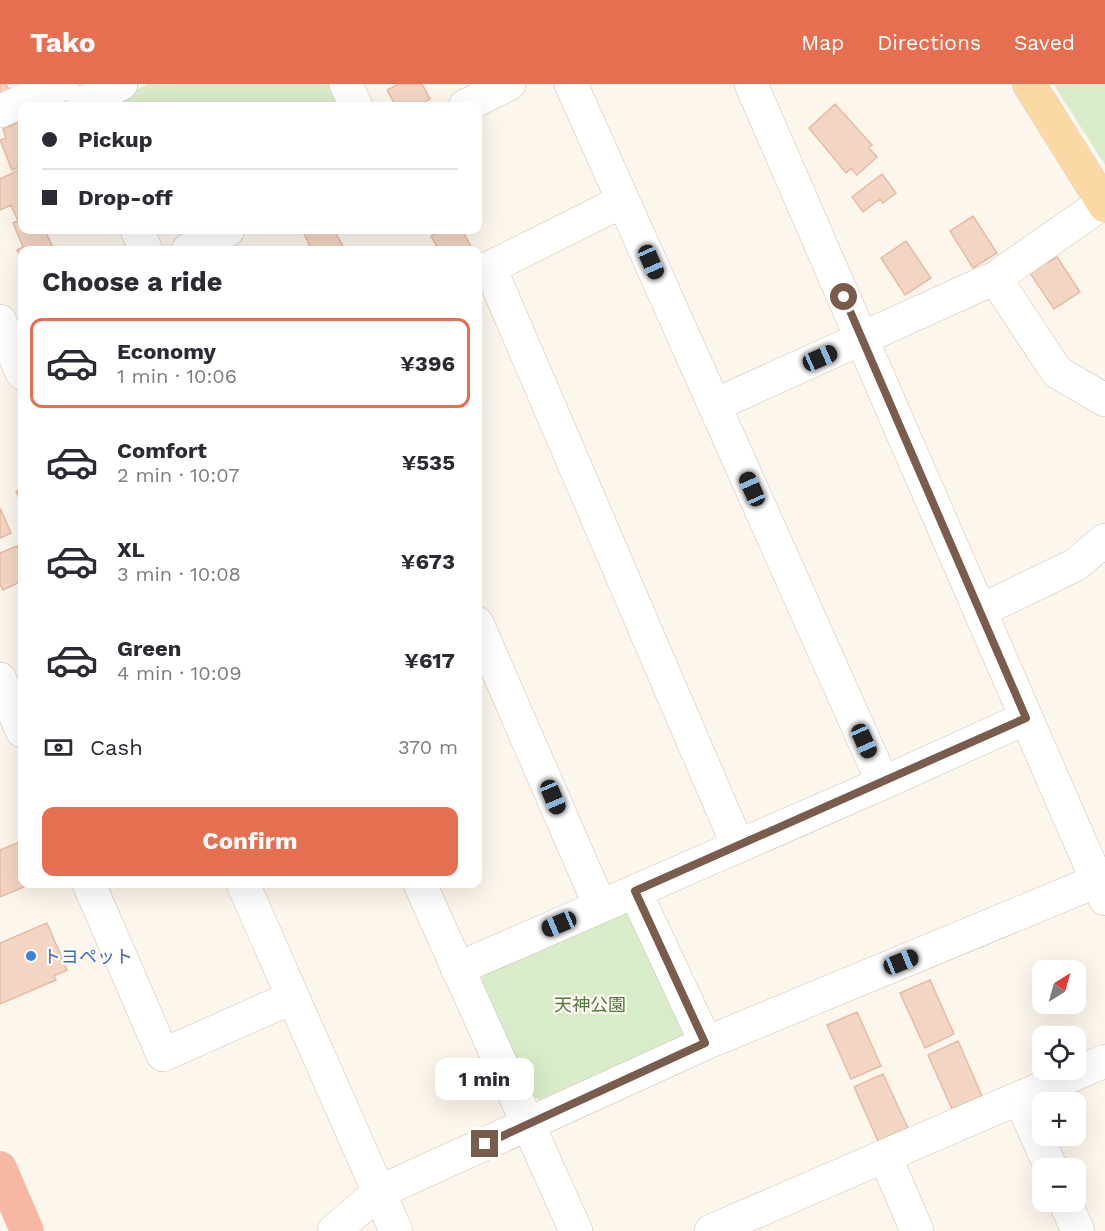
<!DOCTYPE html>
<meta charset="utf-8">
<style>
:root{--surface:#fff;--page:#f7f7f7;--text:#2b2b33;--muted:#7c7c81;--line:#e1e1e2;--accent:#e76f51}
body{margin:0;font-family:"Work Sans","Noto Sans JP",sans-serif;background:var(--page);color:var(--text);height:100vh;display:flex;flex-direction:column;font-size:22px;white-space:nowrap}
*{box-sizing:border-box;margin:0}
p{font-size:20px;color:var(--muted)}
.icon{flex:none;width:33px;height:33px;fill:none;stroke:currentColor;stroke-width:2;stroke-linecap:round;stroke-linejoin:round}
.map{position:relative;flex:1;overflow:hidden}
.side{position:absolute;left:18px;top:162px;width:464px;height:642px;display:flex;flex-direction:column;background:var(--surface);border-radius:12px;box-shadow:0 6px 24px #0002}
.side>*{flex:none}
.guide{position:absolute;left:18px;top:18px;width:464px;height:132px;border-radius:12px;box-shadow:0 6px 24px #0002;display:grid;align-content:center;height:132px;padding:0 24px;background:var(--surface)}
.needle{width:39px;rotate:37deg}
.buttons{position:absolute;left:1032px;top:876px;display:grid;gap:12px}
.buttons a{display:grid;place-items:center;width:54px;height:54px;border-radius:12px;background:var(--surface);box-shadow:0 6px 24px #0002;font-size:30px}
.end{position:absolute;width:27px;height:27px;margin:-14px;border:8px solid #7a5c4d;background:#fff;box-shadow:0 0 0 3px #fff}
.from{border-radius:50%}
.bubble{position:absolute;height:42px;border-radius:12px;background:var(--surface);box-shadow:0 6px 24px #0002;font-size:20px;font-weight:700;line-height:42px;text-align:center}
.car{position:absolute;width:18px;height:36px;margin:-18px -9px;border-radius:8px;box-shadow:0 0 4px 2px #0007;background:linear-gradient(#222 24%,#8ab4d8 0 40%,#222 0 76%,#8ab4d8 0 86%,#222 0)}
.guide b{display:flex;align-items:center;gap:21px;height:57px;font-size:22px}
.guide b+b{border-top:2px solid var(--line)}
.guide i{width:15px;height:15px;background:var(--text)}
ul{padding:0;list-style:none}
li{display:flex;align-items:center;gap:18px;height:90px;margin:0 12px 9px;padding:0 12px;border:3px solid transparent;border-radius:12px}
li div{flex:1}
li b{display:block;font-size:22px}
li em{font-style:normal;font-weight:700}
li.current{border-color:var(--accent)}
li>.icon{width:54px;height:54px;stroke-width:1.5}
h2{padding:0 24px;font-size:27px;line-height:72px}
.pay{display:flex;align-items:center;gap:15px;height:66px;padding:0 24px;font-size:22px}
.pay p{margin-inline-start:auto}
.cta{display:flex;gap:12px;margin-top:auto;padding:12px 24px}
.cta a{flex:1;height:69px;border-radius:12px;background:var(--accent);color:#fff;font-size:24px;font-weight:700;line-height:69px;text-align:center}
header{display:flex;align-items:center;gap:36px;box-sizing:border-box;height:84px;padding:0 30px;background:var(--accent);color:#fff}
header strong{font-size:28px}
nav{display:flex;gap:33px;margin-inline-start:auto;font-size:21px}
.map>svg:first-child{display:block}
.green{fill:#d8ecc9}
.building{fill:#f3d5c3;stroke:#e6bba3;stroke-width:1.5}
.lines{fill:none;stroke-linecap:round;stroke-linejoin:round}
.minor-casing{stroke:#d1beb0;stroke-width:34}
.major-casing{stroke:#dad1cd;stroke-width:34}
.highway-casing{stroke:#dad1cd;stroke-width:34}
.minor{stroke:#fff;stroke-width:33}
.major{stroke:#fbd9a5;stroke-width:33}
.highway{stroke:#f7b7a3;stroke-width:33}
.route{stroke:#7a5c4d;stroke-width:8}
.shop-dot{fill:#3f7fe0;stroke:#fffaf3;stroke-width:2}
.labels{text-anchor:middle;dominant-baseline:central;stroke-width:4.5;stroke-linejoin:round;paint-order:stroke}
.shop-label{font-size:18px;fill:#366cbe;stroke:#fffaf3;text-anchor:start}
.park-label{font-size:18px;fill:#537a41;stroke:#fffaf3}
</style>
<header>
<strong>Tako</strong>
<nav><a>Map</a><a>Directions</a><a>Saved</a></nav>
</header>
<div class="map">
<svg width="1105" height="1147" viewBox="0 0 1105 1147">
<rect width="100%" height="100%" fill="#fdf6ec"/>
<path class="green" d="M148,0H338L347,22H110L113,17Z
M1056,0H1105V81L1054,1Z
M628,825L688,946L685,956L545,1018L532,1012L481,897L486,887Z"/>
<path class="building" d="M0,0H6L10,8L0,12Z
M399,0H422L430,15L417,22H396L387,6Z
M835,20L872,61L869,64L877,73L857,91L851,84L846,89L809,44Z
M22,37V82L12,86L0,56L6,54L3,45Z
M21,85L22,132L17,135L11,121L0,126V95Z
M882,90L896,109L883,119L880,115L863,128L852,113Z
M973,132L997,169L973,184L950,147Z
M22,135V146H45L54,166H22V177L17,166L23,163L13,139Z
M302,146H334L345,166H306L311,164Z
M444,146H462L473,166H439L431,152Z
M906,157L931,194L905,211L881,174Z
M1057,173L1080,208L1054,225L1028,186L1046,174L1049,178Z
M22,404V422L16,407Z
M0,424L11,449L0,454Z
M17,462L22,475V497L3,506L0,500V469Z
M22,757V800H31L0,813V766Z
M47,839L67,886L54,892L56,896L0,920V859Z
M930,896L954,950L925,964L900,909Z
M857,928L881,982L851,995L827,941Z
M958,957L982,1012L952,1025L928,971Z
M883,990L908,1044L878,1057L854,1003Z"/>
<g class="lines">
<defs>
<path id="minor" d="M346,0L356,22
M571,0L883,699
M751,0L1105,815
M83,19L121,0
M465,22L509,0
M0,27L62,0
M137,146L146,166
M188,166L228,146
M490,184L738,762
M477,190L623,117
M995,194L1057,288L1105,316
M0,237L22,289
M715,321L995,194L1103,119
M980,527L1075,481L1105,456
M477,539L600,822
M0,595L22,647
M89,800L163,971L293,913
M243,800L396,1147
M420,800L576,1147
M635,807L706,959
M457,885L883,699L1026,634
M1020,1014L1051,1084
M885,1072L917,1147
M1065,1118L1078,1147
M334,1147L379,1108L706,959L1097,797
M711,1147L1105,977"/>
<path id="major" d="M1029,0L1105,122"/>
<path id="highway" d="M0,1084L27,1147"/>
</defs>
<use href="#minor" class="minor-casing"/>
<use href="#major" class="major-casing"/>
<use href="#highway" class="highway-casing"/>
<use href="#minor" class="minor"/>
<use href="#major" class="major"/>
<use href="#highway" class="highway"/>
</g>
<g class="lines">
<path class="route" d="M485,1060L705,959L635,807L1026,634L844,213"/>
</g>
<circle class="shop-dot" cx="31" cy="872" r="6"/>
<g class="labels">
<g class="shop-label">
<text x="43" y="872">トヨペット</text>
</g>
<g class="park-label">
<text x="590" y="920">天神公園</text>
</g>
</g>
</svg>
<div class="buttons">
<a><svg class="needle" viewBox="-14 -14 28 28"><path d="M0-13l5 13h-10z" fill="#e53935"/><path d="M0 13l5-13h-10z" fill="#7c7c81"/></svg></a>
<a><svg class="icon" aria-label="locate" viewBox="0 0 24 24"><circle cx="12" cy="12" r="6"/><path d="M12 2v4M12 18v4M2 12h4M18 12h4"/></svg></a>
<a>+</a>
<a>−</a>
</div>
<i class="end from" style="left:844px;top:213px"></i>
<i class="end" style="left:485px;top:1060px"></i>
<div class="bubble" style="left:435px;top:974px;width:99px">1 min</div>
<i class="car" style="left:651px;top:178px;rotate:156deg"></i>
<i class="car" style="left:820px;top:274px;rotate:66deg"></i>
<i class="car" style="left:752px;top:405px;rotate:336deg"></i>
<i class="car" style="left:864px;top:657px;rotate:156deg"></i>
<i class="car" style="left:553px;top:713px;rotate:157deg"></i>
<i class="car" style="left:559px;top:840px;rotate:247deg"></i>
<i class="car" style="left:901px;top:878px;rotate:68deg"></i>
<div class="guide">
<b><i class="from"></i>Pickup</b>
<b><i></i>Drop-off</b>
</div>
<section class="side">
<h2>Choose a ride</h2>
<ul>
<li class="current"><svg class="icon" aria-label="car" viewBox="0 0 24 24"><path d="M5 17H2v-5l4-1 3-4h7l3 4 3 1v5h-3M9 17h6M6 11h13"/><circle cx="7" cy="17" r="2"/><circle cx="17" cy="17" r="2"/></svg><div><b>Economy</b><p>1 min · 10:06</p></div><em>¥396</em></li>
<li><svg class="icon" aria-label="car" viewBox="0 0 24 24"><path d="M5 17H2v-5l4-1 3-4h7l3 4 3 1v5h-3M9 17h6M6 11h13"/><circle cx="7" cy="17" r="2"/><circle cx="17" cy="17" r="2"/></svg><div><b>Comfort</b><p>2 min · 10:07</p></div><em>¥535</em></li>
<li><svg class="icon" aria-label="car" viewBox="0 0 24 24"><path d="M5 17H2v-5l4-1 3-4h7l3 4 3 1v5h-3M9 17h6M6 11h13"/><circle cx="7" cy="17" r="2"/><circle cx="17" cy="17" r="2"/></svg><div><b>XL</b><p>3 min · 10:08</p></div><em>¥673</em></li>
<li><svg class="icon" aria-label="car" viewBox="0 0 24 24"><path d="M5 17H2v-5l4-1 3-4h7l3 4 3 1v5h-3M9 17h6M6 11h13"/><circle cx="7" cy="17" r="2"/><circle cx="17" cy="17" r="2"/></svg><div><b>Green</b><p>4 min · 10:09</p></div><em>¥617</em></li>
</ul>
<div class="pay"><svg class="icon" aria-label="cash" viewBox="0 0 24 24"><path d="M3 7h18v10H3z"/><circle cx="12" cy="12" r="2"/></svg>Cash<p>370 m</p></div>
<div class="cta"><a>Confirm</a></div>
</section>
</div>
